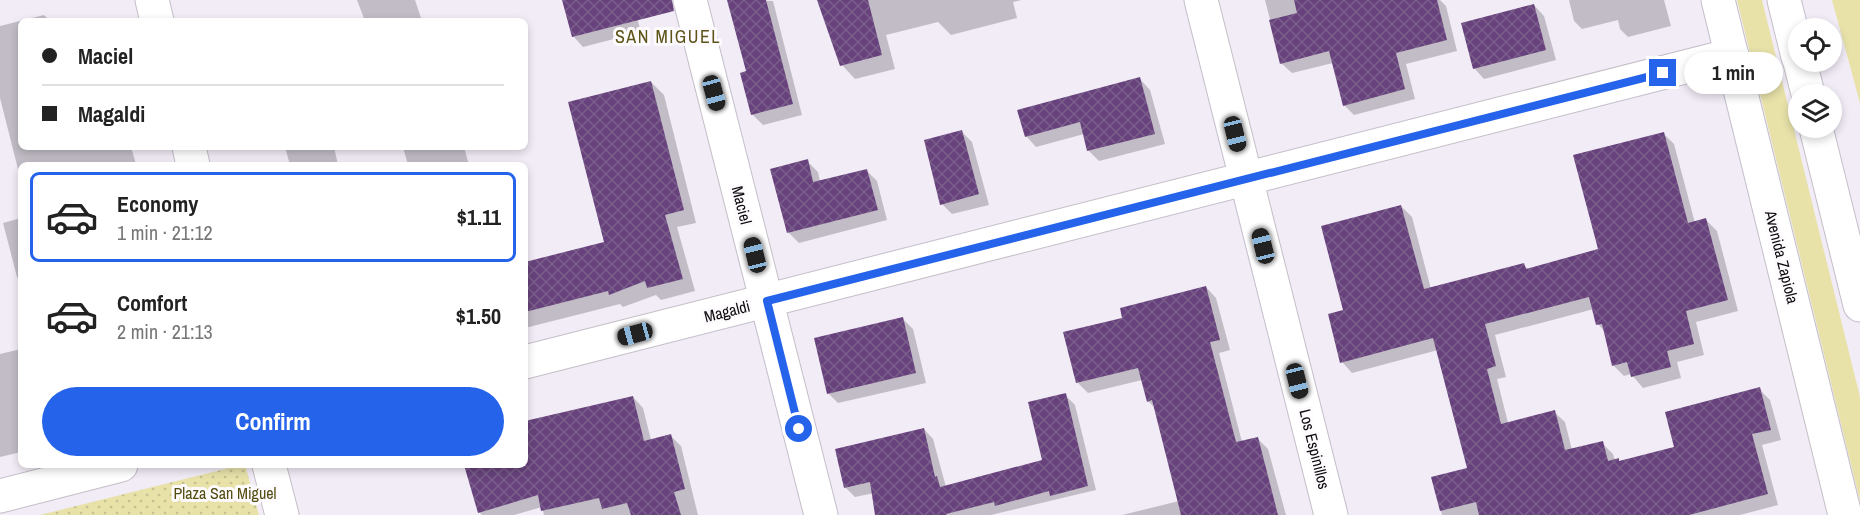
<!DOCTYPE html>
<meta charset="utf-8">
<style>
:root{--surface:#fff;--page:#f2f2f2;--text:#222;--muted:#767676;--line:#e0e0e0;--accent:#2563eb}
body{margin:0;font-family:"Archivo Narrow",sans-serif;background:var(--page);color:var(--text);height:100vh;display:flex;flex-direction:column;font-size:22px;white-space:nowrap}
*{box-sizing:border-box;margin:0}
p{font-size:20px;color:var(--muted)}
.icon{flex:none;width:33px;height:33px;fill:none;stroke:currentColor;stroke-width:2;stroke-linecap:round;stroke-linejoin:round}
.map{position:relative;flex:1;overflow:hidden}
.drawer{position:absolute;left:18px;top:162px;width:510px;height:306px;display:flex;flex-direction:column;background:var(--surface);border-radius:9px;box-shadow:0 3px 9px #0003}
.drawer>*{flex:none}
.guide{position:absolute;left:18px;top:18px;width:510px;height:132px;border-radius:9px;box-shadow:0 3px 9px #0003;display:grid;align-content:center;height:132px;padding:0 24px;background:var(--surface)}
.buttons{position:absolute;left:1788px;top:18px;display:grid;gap:12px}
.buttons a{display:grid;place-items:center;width:54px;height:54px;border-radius:50%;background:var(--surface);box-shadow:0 3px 9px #0003;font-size:30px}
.end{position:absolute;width:27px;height:27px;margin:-14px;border:8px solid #2563eb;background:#fff;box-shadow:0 0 0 3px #fff}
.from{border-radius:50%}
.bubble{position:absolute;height:42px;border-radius:21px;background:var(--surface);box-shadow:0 3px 9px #0003;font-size:20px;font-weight:800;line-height:42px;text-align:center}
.car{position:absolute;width:18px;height:36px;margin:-18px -9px;border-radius:8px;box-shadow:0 0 4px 2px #0007;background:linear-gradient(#222 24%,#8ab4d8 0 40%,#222 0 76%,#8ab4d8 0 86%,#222 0)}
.guide b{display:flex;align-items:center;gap:21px;height:57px;font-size:22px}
.guide b+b{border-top:2px solid var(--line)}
.guide i{width:15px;height:15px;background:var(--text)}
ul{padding:10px 0 0;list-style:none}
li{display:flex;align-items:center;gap:18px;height:90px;margin:0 12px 9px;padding:0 12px;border:3px solid transparent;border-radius:9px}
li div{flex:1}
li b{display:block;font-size:22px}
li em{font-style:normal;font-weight:800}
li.active{border-color:var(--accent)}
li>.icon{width:54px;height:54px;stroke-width:1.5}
.button{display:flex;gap:12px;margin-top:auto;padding:12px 24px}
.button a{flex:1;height:69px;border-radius:36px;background:var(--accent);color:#fff;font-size:24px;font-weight:800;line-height:69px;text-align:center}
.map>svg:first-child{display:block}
.grass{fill:#e8e2a9}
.park{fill:url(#park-dots)}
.shadow{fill:#0003}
.building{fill:url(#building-cross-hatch)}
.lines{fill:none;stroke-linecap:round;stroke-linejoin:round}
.minor-casing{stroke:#c4bec8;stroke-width:35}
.major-casing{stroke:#c4bec8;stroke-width:35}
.minor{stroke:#fff;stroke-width:33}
.major{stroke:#fff;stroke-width:33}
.route{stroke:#2563eb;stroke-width:8}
.labels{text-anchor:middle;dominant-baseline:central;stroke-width:6;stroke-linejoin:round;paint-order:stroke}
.street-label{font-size:16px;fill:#0d0b0f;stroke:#fdfbfe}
.park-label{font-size:16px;fill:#534c10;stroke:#fdfbfe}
.neighbourhood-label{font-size:18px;letter-spacing:1.5px;fill:#5d5519;stroke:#fdfbfe}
</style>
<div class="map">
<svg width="1860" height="515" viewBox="0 0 1860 515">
<defs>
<pattern id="park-dots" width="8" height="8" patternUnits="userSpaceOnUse" patternTransform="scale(1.5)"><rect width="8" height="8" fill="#e8e2a9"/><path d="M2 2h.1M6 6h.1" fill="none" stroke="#c6c190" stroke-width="1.8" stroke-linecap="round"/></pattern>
<pattern id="building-cross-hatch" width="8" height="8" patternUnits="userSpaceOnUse" patternTransform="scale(1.5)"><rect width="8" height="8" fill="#67427c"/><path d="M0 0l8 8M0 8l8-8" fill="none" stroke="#7b5f8b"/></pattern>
</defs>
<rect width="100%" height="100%" fill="#f2ecf7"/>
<path class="grass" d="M1737,0H1762L1860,397V501Z
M1832,0H1860V103Z"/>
<path class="park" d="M241,465H245L259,515H40Z"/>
<path class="shadow" d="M357,0H415L422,21H365Z
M563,0H632L641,32L583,47L573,36Z
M729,0L773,1L802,115L763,125L752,114L748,72Z
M819,0H1022L1013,2L1017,18L951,35L938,22L886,35L895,69L855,79L842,65Z
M1265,0H1440L1446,6L1457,51L1406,64L1415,99L1354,115L1344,105L1333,63L1292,73L1281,63Z
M1569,0H1664L1671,26L1628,37L1620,29L1618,20L1582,29L1574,21Z
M1534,5L1544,16L1556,60L1484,79L1474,68Z
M44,15L50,21H21V147H131L136,164L21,165V181L0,98V26Z
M1140,79L1150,90L1165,144L1099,161L1089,151L1084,134L1036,147L1026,136Z
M651,82L664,95L696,223L677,227L695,291L661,300L656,295L623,307L620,304L525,328V263L606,243Z
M962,132L972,142L989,205L952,214L942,204Z
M1663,133L1674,144L1695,223L1706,220L1717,231L1738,311L1696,322L1704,355L1677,362L1681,378L1643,388L1631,374L1624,376L1613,365L1605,332L1598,324L1594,309L1495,335L1506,377L1497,379L1508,423L1554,412L1565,422L1572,450L1602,443L1613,454L1615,461L1618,460L1621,462L1676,448L1759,389L1770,400L1781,440L1762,445L1778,505L1740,515H1442L1433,478L1468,469L1438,350L1352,373L1342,362L1345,311L1401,206L1412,217L1431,289L1524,265L1528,269L1600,250Z
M285,147H334L338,165H290Z
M403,147H464L469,165H408Z
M807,161L818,172L820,182L866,170L877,181L887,220L799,243L789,233L772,170Z
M21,218V281L17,277L3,223Z
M1206,287L1216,298L1230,350L1219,353L1242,442L1257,438L1268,449L1286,515H1122L1179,501L1156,409L1148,401L1142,380L1088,393L1077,382L1124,319Z
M902,318L913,329L926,383L838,403L828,393Z
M21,349V452L0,457V354Z
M1065,395L1075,405L1096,490L991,515H877L874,493L855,497L845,487L924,429L933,439L946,487L1043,461Z
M633,397L643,408L651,440L671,436L681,446L698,515H544L542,507L514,515H482L479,512L465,465H525V423Z"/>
<path class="building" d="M562,0H672L674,11L572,37Z
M727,0H766L793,104L751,115L740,73L746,71Z
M817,0H868L882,55L840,66Z
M1294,0H1437L1447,40L1396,53L1405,89L1343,106L1329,51L1280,64L1269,20L1297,13Z
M1534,4L1546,50L1473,69L1461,23Z
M1140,77L1155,134L1087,151L1080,122L1025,137L1017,110Z
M651,81L684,210L665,215L683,279L647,288L645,281L609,295L608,291L525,312V262L604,242L568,102Z
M962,130L979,194L940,205L924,140Z
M1664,132L1688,223L1706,218L1728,300L1686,311L1694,344L1667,351L1671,367L1631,377L1627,362L1612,366L1602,324L1596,325L1589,297L1485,324L1496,366L1487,369L1501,424L1555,410L1565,450L1603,441L1608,461L1619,458V461L1674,447L1665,412L1760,387L1771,430L1752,434L1768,494L1689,515H1479L1476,502L1440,511L1431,477L1467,468L1433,338L1340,363L1328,314L1343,310L1321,226L1401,205L1424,289L1524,263L1526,269L1598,249L1573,155Z
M808,159L813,182L867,169L878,210L787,233L770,169Z
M1206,286L1220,340L1210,342L1236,442L1258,437L1278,515H1181L1152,400L1147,402L1138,368L1076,383L1063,332L1122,318L1120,308Z
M903,317L916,373L827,394L814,338Z
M1066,393L1088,486L1050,496L1049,491L995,506L994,502L946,514L947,515H875L870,482L844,488L835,449L924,428L935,477L937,476L940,487L1042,460L1028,402Z
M633,396L644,441L671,434L685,489L674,492L681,515H631L627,503L602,509L599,498L541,511L538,495L478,513L464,465H525V421Z"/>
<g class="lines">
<defs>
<path id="minor" d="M152,0L157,21
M690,0L821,515
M1201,0L1331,515
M189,147L193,165
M525,362L1732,55
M269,465L282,515
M0,496L121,465"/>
<path id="major" d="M1718,0L1845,515
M1784,0L1798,57
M1800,62L1808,94
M1816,128L1860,305"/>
</defs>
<use href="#minor" class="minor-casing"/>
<use href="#major" class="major-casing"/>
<use href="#minor" class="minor"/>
<use href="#major" class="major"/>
</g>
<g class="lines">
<path class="route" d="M799,429L767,301L1663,73"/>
</g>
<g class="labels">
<g class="street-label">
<text transform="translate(742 205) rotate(76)">Maciel</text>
<text transform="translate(1782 257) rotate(76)">Avenida Zapiola</text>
<text transform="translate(727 311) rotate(-14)">Magaldi</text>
<text transform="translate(1315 449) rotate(76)">Los Espinillos</text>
</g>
<g class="park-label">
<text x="225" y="493">Plaza San Miguel</text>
</g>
<g class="neighbourhood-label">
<text x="668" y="36">SAN MIGUEL</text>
</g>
</g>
</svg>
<div class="buttons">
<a><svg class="icon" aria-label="locate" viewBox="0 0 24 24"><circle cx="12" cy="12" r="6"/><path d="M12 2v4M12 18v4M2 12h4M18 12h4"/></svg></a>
<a><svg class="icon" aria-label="layers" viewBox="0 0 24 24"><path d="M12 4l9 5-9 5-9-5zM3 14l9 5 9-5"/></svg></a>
</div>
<i class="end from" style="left:799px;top:429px"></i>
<i class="end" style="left:1663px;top:73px"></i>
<div class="bubble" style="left:1684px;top:52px;width:99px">1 min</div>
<i class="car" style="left:714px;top:93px;rotate:165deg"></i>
<i class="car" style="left:1235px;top:134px;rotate:166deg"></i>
<i class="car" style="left:1263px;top:246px;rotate:346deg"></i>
<i class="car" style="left:755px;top:255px;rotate:346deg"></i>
<i class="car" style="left:635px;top:334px;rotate:255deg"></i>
<i class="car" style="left:1297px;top:381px;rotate:166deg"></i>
<div class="guide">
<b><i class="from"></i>Maciel</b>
<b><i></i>Magaldi</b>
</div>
<section class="drawer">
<ul>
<li class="active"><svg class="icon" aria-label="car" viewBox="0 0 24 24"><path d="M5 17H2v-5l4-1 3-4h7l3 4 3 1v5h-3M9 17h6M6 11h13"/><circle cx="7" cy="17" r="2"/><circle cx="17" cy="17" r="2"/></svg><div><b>Economy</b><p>1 min · 21:12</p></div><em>$1.11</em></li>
<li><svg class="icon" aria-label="car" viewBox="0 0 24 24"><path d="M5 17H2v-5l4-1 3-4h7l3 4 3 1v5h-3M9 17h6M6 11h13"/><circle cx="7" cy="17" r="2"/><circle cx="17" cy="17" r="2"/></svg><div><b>Comfort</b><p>2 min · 21:13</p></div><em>$1.50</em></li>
</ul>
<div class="button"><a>Confirm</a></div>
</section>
</div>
